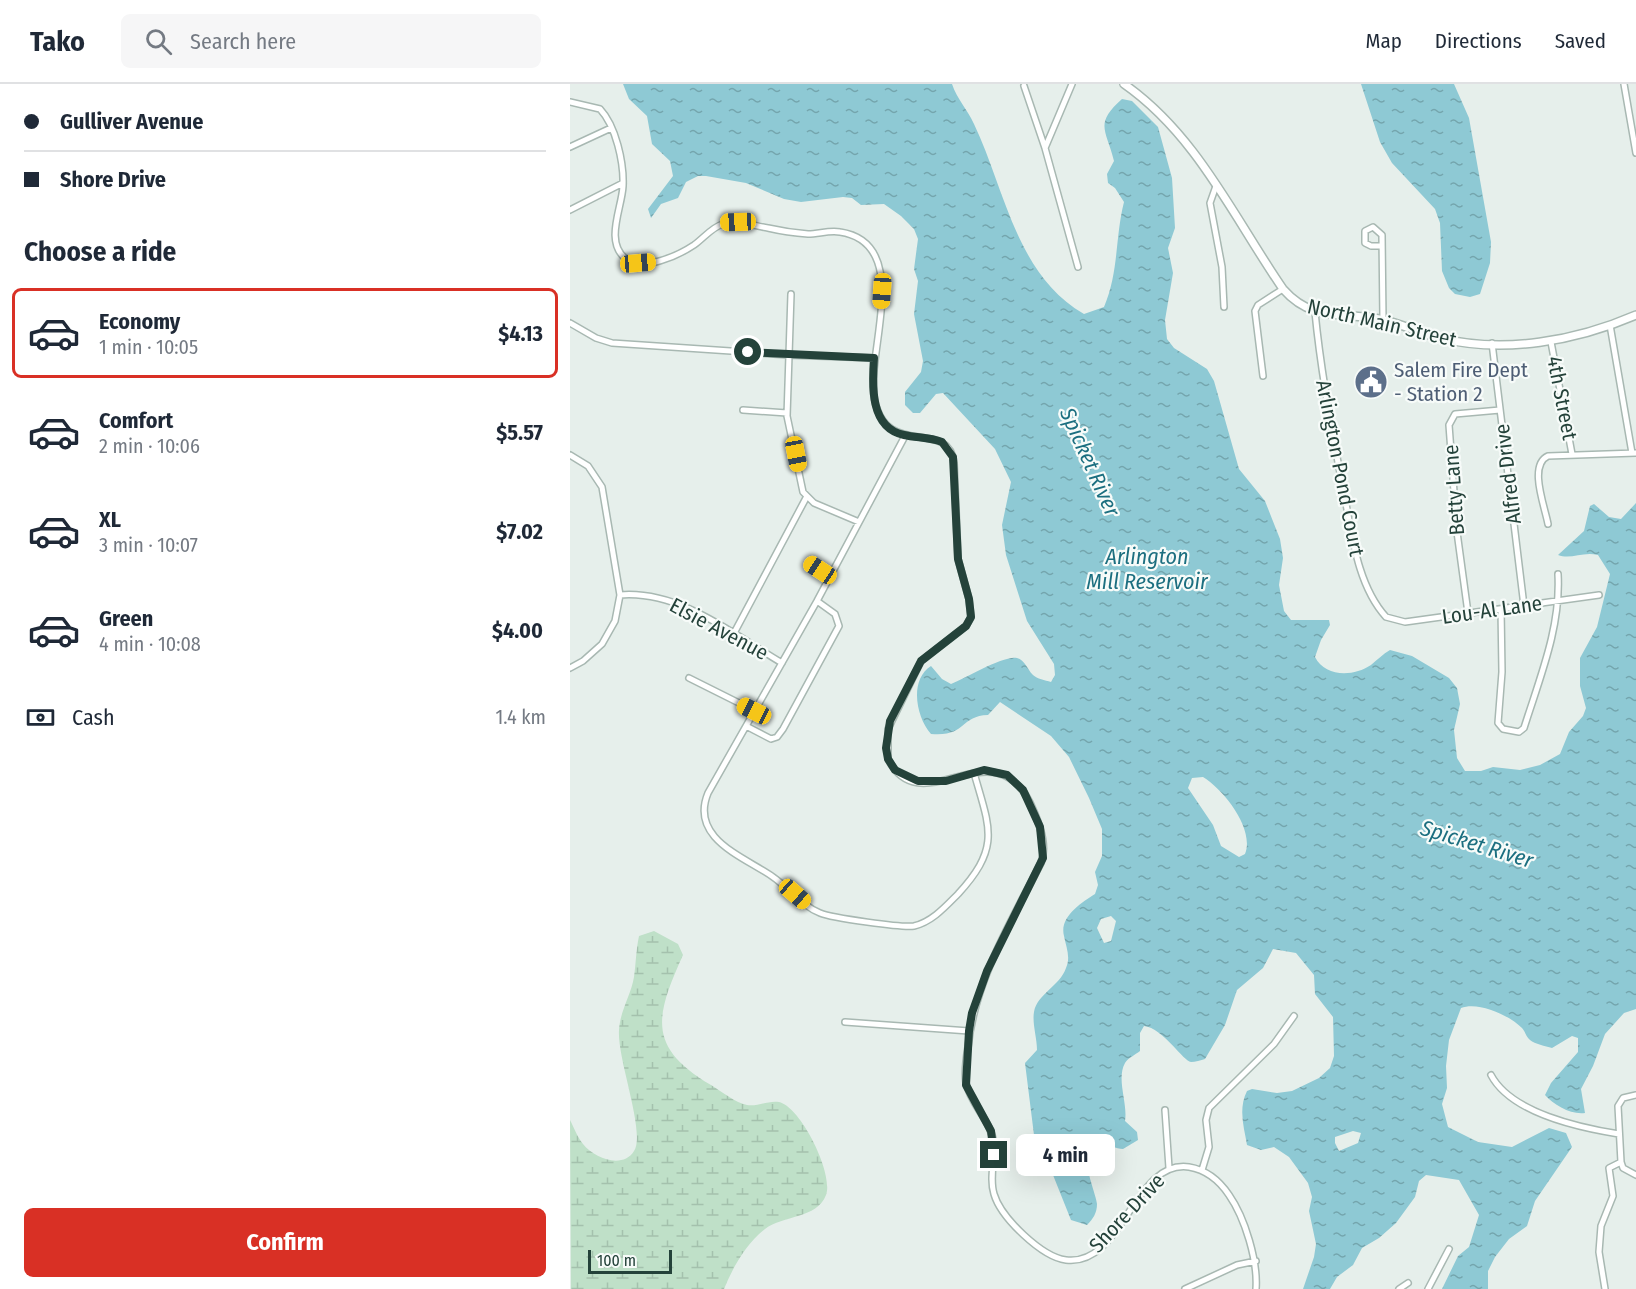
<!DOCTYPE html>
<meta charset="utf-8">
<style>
:root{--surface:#fff;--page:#f6f6f7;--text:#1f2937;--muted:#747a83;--line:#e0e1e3;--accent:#d93025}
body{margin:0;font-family:"Fira Sans Condensed",sans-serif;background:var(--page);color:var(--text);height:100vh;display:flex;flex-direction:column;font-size:22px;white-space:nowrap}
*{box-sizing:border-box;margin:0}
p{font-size:20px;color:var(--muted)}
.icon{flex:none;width:33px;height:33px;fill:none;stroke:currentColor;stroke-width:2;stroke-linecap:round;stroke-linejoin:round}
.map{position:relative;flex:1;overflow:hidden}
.details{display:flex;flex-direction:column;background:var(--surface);width:570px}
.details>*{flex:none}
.banner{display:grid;align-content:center;height:132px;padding:0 24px;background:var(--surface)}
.scale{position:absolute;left:18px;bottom:15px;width:84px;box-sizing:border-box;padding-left:6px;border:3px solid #24423a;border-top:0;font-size:16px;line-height:21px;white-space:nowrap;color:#24423a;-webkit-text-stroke:4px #f7fbf9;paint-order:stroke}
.end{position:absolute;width:27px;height:27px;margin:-14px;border:8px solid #24423a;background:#fff;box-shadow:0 0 0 3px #fff}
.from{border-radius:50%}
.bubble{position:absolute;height:42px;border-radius:9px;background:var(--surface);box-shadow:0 6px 24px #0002;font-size:20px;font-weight:700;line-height:42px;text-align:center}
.car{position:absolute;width:18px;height:36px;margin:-18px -9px;border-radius:8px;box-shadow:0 0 4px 2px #0007;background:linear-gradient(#f5c518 24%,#345 0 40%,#f5c518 0 76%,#345 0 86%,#f5c518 0)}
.banner b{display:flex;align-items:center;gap:21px;height:57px;font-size:22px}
.banner b+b{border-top:2px solid var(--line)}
.banner i{width:15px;height:15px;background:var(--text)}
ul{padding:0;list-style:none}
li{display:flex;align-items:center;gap:18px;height:90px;margin:0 12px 9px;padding:0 12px;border:3px solid transparent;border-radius:9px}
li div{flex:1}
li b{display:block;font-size:22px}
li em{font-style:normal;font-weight:700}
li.on{border-color:var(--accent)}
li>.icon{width:54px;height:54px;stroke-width:1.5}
h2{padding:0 24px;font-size:27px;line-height:72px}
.pay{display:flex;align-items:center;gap:15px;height:66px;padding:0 24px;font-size:22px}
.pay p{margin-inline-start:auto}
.primary-button{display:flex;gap:12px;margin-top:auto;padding:12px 24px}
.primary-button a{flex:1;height:69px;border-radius:9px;background:var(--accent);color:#fff;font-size:24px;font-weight:700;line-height:69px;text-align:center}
header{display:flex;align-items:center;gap:36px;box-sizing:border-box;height:84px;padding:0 30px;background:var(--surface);border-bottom:2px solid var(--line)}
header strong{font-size:28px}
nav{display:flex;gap:33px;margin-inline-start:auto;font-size:21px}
.search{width:420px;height:54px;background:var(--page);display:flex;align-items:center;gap:15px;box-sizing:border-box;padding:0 21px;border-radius:9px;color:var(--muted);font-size:22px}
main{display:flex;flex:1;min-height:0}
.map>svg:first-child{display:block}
.wetland{fill:url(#wetland-marsh)}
.water{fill:url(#water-ripples);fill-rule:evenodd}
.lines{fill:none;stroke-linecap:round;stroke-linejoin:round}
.minor-casing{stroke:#a8b8b2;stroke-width:8}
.tertiary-casing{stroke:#a8b8b2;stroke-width:10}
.minor{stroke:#fff;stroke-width:5}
.tertiary{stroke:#fff;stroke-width:7}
.route{stroke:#24423a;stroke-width:8}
.labels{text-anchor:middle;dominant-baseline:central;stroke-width:4.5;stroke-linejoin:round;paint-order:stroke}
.street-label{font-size:21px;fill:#24423a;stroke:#f7fbf9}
.service-label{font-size:21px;fill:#4e5e75;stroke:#f7fbf9;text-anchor:start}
.water-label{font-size:22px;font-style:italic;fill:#1c6f80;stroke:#f7fbf9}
</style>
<header>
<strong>Tako</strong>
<div class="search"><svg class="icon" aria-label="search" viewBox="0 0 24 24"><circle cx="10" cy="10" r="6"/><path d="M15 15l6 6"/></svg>Search here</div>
<nav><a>Map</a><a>Directions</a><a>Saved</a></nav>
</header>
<main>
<section class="details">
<div class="banner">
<b><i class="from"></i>Gulliver Avenue</b>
<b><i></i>Shore Drive</b>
</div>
<h2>Choose a ride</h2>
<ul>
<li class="on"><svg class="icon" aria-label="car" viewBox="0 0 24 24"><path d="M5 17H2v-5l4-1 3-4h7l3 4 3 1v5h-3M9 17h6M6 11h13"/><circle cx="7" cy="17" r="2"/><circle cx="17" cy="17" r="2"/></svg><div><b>Economy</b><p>1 min · 10:05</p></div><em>$4.13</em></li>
<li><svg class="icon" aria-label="car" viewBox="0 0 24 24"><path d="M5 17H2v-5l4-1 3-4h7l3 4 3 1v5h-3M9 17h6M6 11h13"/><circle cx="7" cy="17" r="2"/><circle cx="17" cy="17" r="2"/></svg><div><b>Comfort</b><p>2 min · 10:06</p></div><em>$5.57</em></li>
<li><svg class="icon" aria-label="car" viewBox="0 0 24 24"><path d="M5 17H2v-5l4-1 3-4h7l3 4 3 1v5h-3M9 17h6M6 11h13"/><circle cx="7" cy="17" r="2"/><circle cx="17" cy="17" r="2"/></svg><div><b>XL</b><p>3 min · 10:07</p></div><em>$7.02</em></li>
<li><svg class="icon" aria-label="car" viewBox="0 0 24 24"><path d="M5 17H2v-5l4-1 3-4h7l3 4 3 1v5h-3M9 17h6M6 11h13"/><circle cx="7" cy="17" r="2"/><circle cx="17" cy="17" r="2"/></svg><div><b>Green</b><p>4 min · 10:08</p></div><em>$4.00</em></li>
</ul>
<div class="pay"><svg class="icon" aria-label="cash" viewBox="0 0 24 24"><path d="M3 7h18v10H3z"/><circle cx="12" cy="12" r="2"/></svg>Cash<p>1.4 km</p></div>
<div class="primary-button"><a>Confirm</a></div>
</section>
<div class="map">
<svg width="1066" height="1205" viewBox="0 0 1066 1205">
<defs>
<pattern id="wetland-marsh" width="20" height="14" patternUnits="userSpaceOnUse" patternTransform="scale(1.5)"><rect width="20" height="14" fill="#bfe0c8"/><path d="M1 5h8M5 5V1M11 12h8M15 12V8" fill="none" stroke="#a4c1ad"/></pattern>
<pattern id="water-ripples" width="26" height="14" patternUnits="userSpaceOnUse" patternTransform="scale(1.5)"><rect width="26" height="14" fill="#8ec9d4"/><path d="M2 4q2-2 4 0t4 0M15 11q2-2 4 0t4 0" fill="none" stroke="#74a5ad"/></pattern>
</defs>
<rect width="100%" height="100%" fill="#e6efeb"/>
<path class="wetland" d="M84,847L108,860L113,871C85,933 77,963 141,1001C151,1007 166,1019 177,1021C187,1023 199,1016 209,1018C231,1023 264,1090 256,1111C247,1135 213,1131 195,1145C176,1160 163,1183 154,1205H1L0,1036C4,1044 8,1054 13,1060C25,1075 53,1085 64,1067C76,1049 47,975 49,946C50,927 61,911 64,893C66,879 66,866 69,852Z"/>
<path class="water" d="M53,0H382C387,15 397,25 404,40C435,105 446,191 514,230L534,223C549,188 545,153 554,118L545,104L538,99L537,90L544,77C536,45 524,40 552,15L562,17L588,43L602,94L605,144L598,164L603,189L595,236L597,255L604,264L637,285L644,297L669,385L695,417L710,455L713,474L709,501L714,527L721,536H759L760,541L751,556L745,573C755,593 783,593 801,581C807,576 813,570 820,566L842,572L879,594L887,604L890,620L884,646L887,674L895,687H911L923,683L950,686L970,681L990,670L999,648L1013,632L1016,624L1010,602V574L1027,543L1040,490L1028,471C1013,467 1001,476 988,471L1014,447L1020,422L1024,420L1039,433L1051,435L1066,419V925L1054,929L1035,950L1023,982L1011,1005L1015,1029C1001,1031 984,1021 975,1011L981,999L1008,968V954L1002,952L982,964C975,962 965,960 960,956C956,953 955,947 952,944C939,931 908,917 891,924L879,956L876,982L877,1004L872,1020L878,1043L908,1058L942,1063L979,1044L996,1049L1002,1063L965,1117L957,1142L939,1155L925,1173L918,1187V1205H872L888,1172L899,1163L909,1131L889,1096L856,1091L849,1097L845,1113L826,1139L809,1154L792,1164L783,1181L767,1193L760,1205H733L744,1173L746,1160L739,1127L742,1113L738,1099L719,1073L704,1063L691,1066L677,1061C674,1043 668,1025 677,1007L682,1005L707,1009L722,1007L749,994L760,984L764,972L763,933L745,910L744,891L726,869L703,865L693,884L667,906L655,941L635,975C631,976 625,978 621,978C614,978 593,944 574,942L570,949V967C565,971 558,974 555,979C546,995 558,1019 555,1037L567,1048L568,1056L553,1065C545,1065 538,1060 530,1061C504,1065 526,1107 527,1120C527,1129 523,1135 517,1141L501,1136L473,1066L464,1051L455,979L467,966C467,954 462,939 464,928C467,910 490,902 496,884C501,873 496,863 494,852C489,833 511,819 525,810L528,801L525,788L532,772V745L519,714L499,673L481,652L430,618L418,631C389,632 397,653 361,650C346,633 339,596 361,582L372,595L381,600C396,594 434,571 447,574C455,576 457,585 463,591C467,595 475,596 481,598L485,591L484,580L457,537L436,471L432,441L441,398L425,365L373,309L366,310L350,329H343L335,321V308L351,288L353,277L344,230L348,197L344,185L348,155L344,145L331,132L314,120L291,121L282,114L273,113L231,118L214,115L176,99L136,92H128L116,98L108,114L91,120L81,134L78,125L103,92L100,77L82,60L77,32L59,15ZM633,693C654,706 685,745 675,770L669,773L651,762L643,741L618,704L622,694ZM541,832L546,837L541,857L534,859L527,844L531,835ZM783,1047L791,1049L788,1059L769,1067L765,1059V1053Z
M791,0H884L899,34L921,158L920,179L910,210L900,213L885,210L879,204L872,187L870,139L865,125L822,79L810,58Z"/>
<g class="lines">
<defs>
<path id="minor" d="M502,0L475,64L508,183
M1054,0L1066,69
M454,2L475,64
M0,18L30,25C46,42 54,79 53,102C52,124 34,158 56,175C73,188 109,171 124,161C134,154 142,143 153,140C167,135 184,142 198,144C211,147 225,149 238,150C249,150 259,146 270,148C343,159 297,266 304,312C314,378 379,332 384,379L388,475L399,515L401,533L396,542L351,577L318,645V675C353,744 428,633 465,730C471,745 477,763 471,779C441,838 405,896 398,963C396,975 394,987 396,999C401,1022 422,1037 424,1061C425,1077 419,1094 424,1110C431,1134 472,1173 496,1176C553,1183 564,1075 619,1083C637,1086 649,1096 659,1111C675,1134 688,1177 686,1205
M0,63L41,44
M646,102L640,119L652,183L654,223
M0,126L53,99
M812,162H801L795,159V147L803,143L812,151L813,235
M221,210L217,332L233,408L244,419L289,438
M745,228C751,290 762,349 774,409C782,450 787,501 816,533L835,538L1029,511
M0,239L26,254L42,259L218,271L304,274
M1040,241L1062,369
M981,258L1002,370
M922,259L954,522
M693,292L685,227L688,221L713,205
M173,326L217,329
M335,352L247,517L138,709C119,755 175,773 203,793C219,804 232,822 250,829C262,834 333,844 344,842C362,838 376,822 388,810C431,763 420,745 404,689
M0,371L18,382L32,403L50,511L45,537L32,560L13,577L0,584
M978,440C975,423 958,381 978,372L1066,369
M239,479L260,493
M50,511C109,506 163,550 212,579
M931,525L932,588L928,639L933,645L949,648L954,644C970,593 991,543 988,490
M898,529L887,448L879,341L885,330L930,326
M163,551L236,414
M119,594L185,627
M176,642L201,655L207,653L213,645L269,542L265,530L247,517
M275,938L399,947
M921,991C941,1029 1011,1044 1049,1050
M595,1026L599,1084
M1051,1078L1053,1084L1066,1091
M632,1086L639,1063L636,1036L639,1024L704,960L724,932
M615,1205L667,1181L686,1177
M829,1205L838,1199
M858,1205L879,1165
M1035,1205L1029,1168L1031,1142L1043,1112L1039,1084L1051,1078L1048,1022L1053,1014L1066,1011"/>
<path id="tertiary" d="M554,0C627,51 664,134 713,205C742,238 771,228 809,235C830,239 849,249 870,254C934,270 1006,257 1066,231"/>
</defs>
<use href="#minor" class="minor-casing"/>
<use href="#tertiary" class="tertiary-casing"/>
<use href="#minor" class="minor"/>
<use href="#tertiary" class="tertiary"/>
</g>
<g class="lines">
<path class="route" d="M178,268L304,274C302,302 300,344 334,351C347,354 359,353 372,358L383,373L388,475L399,515L401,533L396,542L351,577L320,637L316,664L318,675L325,686L348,697H376L414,686L437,691L453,706L470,743L473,774L417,887L402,929L399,947L396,1001L421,1047L424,1071"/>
</g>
<defs>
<symbol id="civic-disc" viewBox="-11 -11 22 22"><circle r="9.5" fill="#5c6f8a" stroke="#f7fbf9"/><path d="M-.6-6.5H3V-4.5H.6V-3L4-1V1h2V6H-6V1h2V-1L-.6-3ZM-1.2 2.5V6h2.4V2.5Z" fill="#fff"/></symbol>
</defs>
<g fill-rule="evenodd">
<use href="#civic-disc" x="782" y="279" width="38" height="38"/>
</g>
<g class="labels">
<g class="street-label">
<text transform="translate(812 239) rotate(13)">North Main Street</text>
<text transform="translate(992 314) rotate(79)">4th Street</text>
<text transform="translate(770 384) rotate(79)">Arlington Pond Court</text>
<text transform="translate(938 390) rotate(-97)">Alfred Drive</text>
<text transform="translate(884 406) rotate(-94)">Betty Lane</text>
<text transform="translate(922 526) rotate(-8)">Lou-Al Lane</text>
<text transform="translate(149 545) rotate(28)">Elsie Avenue</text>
<text transform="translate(557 1129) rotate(-47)">Shore Drive</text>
</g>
<g class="service-label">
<text x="824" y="286">Salem Fire Dept<tspan x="824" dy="24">- Station 2</tspan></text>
</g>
<g class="water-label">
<text transform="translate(520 378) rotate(66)">Spicket River</text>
<text x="577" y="472">Arlington<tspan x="577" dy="25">Mill Reservoir</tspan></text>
<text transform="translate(907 760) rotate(17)">Spicket River</text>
</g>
</g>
</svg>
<div class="scale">100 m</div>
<i class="end from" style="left:178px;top:268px"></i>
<i class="end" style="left:424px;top:1071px"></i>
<div class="bubble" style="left:446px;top:1050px;width:99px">4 min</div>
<i class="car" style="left:168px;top:138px;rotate:268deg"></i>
<i class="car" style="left:68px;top:179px;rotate:85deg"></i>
<i class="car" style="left:312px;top:207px;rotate:184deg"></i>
<i class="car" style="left:226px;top:370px;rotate:169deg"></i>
<i class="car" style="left:250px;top:486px;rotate:303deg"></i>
<i class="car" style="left:184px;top:627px;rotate:297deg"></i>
<i class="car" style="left:225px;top:810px;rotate:131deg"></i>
</div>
</main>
